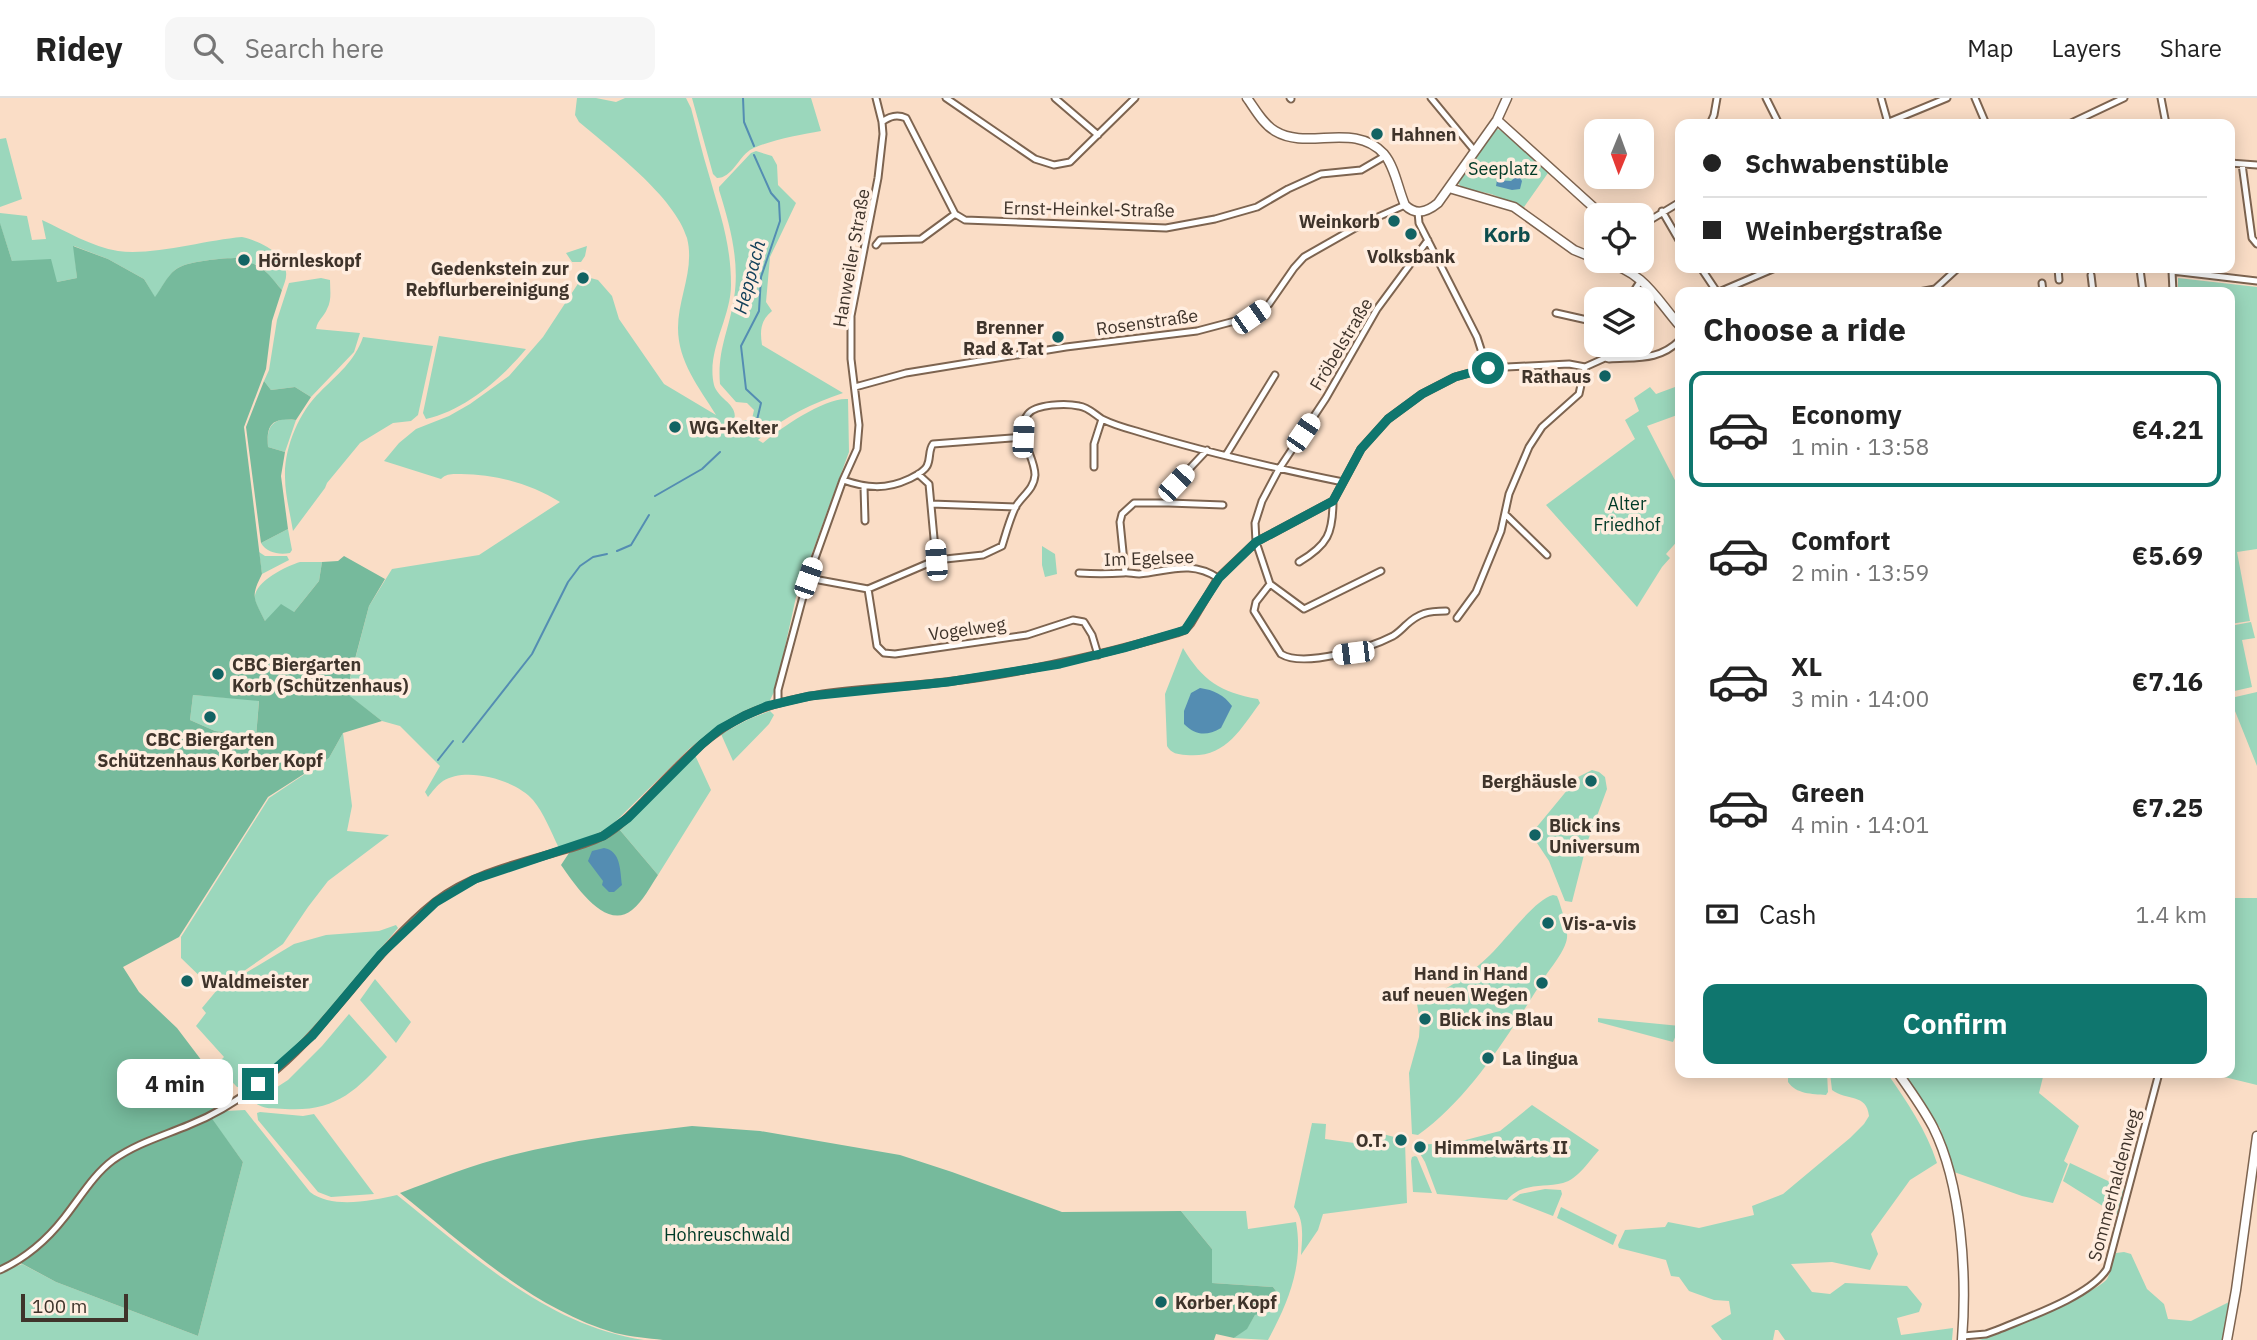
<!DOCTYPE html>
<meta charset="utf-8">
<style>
:root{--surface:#fff;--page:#f6f6f6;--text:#222;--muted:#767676;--line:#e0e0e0;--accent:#0f766e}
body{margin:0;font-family:"IBM Plex Sans",sans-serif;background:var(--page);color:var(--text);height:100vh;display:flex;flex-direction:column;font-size:26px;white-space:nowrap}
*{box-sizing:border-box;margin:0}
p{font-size:23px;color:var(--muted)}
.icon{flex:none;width:38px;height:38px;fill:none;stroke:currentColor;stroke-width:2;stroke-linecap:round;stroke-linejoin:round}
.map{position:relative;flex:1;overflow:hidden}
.side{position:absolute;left:1675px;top:189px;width:560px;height:791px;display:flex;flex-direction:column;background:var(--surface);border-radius:14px;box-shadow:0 4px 18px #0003}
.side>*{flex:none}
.banner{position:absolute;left:1675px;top:21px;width:560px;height:154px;border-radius:14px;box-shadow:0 4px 18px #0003;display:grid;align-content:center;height:154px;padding:0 28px;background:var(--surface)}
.needle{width:46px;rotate:181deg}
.fabs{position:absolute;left:1584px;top:21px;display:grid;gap:14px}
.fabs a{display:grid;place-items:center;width:70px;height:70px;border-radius:14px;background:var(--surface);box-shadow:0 4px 18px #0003;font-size:35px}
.scale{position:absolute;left:21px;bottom:18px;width:107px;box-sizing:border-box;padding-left:7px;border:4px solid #3f342b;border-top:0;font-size:19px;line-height:24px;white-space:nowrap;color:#3f342b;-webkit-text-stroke:5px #ffeddf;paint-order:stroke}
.end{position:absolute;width:32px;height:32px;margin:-16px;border:9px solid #0f766e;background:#fff;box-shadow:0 0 0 4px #fff}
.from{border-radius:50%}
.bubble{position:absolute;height:49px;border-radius:14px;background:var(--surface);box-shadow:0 4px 18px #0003;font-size:23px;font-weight:800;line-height:49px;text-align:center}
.car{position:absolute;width:21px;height:42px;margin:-21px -10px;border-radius:9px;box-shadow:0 0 5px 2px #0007;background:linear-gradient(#fff 24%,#345 0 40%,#fff 0 76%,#345 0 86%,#fff 0)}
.banner b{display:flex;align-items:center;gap:24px;height:66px;font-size:26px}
.banner b+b{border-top:2px solid var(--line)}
.banner i{width:18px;height:18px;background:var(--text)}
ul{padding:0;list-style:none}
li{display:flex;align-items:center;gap:21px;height:116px;margin:0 14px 10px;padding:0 14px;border:4px solid transparent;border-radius:14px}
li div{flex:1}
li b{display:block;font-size:26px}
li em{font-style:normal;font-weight:800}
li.active{border-color:var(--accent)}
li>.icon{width:63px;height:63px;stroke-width:1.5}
h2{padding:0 28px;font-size:32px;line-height:84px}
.pay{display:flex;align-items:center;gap:18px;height:77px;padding:0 28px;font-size:26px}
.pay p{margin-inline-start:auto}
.primary-button{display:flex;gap:14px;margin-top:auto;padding:14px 28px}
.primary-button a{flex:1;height:80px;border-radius:14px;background:var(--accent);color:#fff;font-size:28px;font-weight:800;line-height:80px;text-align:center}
header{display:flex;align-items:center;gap:42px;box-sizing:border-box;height:98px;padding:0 35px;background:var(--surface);border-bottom:2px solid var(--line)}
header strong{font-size:33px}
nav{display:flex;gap:38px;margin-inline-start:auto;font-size:24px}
.search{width:490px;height:63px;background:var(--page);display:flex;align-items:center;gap:18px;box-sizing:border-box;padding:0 24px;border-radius:14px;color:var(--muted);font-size:26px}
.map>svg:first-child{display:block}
.green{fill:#9bd7bc}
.forest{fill:#76ba9c;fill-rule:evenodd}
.water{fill:#548db2}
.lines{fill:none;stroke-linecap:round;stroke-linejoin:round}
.stream{stroke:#548db2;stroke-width:2}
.street-casing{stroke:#7d6450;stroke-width:9}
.secondary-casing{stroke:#7d6450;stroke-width:11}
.street{stroke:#fff;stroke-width:5}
.secondary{stroke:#fff;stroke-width:8}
.route{stroke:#0f766e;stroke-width:9}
.poi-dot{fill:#126363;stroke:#ffeddf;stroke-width:2.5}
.labels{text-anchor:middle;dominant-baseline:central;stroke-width:7;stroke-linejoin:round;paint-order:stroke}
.poi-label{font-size:18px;font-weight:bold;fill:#3f342b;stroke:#ffeddf;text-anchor:start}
.park-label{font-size:18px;fill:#003a27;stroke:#ffeddf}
.street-label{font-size:18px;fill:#3f342b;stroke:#ffeddf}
.water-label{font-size:19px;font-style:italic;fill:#11405a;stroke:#ffeddf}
.quarter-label{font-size:21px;font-weight:bold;fill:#0d4d4d;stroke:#ffeddf}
</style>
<header>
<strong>Ridey</strong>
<div class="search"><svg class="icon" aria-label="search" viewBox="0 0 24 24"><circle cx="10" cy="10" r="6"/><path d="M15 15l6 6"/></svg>Search here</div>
<nav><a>Map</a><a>Layers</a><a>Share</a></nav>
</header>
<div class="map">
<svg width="2257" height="1242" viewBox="0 0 2257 1242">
<rect width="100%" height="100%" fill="#faddc6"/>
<path class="green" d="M577,0H596L616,4L625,0H686L691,10C697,32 702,55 709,77C720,116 731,145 731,187C731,220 706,253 714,287C718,302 743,308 732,326L734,328L738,324L752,321L754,312L747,305L736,304L720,286C717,252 729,233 734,200C740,164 730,127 719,92V89L751,55L756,53L772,58L777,67L778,87L796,105L770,159L766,204L772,213C760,223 760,233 762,247L843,295C811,306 783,319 758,342L763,345C780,330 826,299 848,301L849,354L796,499L776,590L769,604L723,626L690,650L611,728L587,742L559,750C551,734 544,715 533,702C516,682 466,668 443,683C437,687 432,694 428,699L425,694L440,668L400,628L382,623L346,596L369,508L392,471L479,457L560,404C531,386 496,376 461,376C453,376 447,375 441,381L384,363L399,345L416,331L449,318L470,306L509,278L543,239L583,178L598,182L612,198L619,221L664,286L716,317C699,289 678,264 678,230C678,200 695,171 687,140C675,99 611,51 579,24L575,17Z
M692,0H811L821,33C800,37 769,42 750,52C738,60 732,80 717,80L713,76Z
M1497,31L1507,35L1548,75L1524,109L1491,96L1478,93L1477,95L1463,91L1458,85V81Z
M6,40L22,101L0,109V41Z
M0,115L27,118L32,142L46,141L42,122C66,133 92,149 118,153C152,158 206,142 242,139C259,143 284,154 286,174C287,180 284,186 282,192L260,167L241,165L237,160C224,160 185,163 175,172C167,179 161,191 155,200L144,181L108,161L74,148L77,180L57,184L12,163L0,126Z
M587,148L585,158L581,164H572L566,155Z
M321,180L330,182C330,192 332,202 327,211C324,219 318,221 316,231L360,235L354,254L311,299L295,289L271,292L264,283L269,272L277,222L289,185Z
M2178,180L2257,189V451L2237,454L2250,523L2230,526V194H2178Z
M439,238L526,251C501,281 465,312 426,321L423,315Z
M363,239L433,248L418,317L411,323L393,325L360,345L327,385L325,390L293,433C290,415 285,396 285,379C284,350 299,314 320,294C337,277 355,263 363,239Z
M1650,289L1656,296L1675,289L1680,306V316L1647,328L1680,392V440L1666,456L1670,460L1662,469L1637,509L1546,407L1635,341L1625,322L1639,313L1634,300Z
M284,321L296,322L285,354L268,349C267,335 268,324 284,321Z
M288,431L292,452L290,455C279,457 267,455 261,445Z
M1042,448L1055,456L1057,476L1045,479L1042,467Z
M259,454L265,458H287L289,462L262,476Z
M300,464H322L319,483L294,514L265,523C262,517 257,509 255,502C252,484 287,468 300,464Z
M2251,524L2255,540L2242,542L2252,589L2230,594V528Z
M1183,550C1203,583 1220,594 1258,601L1260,605C1240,632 1225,661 1186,657C1177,656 1172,656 1167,648L1165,596Z
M2257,594V668L2231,603V600Z
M193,597L259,602L256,639L215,633L190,622Z
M770,613L774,617L769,626L733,663L721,636L749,621Z
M343,635L352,708L347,733L389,737L328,783L308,809L283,846L244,873L211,889L181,860V839L269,700L329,660Z
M695,657L711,692L658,777L619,731Z
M1592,672L1599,674L1605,679L1607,691L1587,745L1572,804L1565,803L1549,763L1531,736L1578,679Z
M1553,797L1557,798L1559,803C1562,814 1568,828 1567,840C1565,854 1550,870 1543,882C1508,937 1471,999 1418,1037L1412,1036L1409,975L1419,939L1420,924L1417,906C1444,893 1469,878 1490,857C1505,843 1535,801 1553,797Z
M2230,800H2257V987L2208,975H2230Z
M396,827L398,830C372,860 272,991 237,989L216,967L224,959L196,928L206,915L202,910L217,892L294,846L326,837L379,833Z
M375,881L411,924L396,945L360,902Z
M349,916L387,959C355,994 335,1014 285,1011C274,1010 263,1012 254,1004L288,982L322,948Z
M1598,920L1680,928L1673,944L1598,924Z
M1788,975H1827L1828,994L1826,997C1812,996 1796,996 1788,984Z
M1830,975H1887C1907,1004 1926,1031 1937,1065L1910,1082L1871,1136L1878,1156L1870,1172L1832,1164L1791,1166L1812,1194L1830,1196L1845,1185L1907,1188L1922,1206L1919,1214L1897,1220L1901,1237L1953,1230L1952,1242H1785L1778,1232H1775L1773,1242H1722L1711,1228L1731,1216L1729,1203L1714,1202L1689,1193L1679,1179L1671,1178L1666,1162L1619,1150L1618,1147L1625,1132L1665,1129L1668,1124L1699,1130L1754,1117L1752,1108L1783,1096L1850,1040L1864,1026L1869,1018C1867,995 1846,1003 1832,992Z
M1902,975H2044L2039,995L2079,1028L2064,1063L2068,1066L2053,1105L2022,1098L1954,1074L1940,1030Z
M1532,1007L1599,1052C1589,1063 1578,1081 1563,1085C1543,1090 1522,1084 1507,1102L1437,1096L1425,1064L1416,1049L1418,1047L1458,1044L1500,1033Z
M245,1012L310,1094C332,1111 371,1103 397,1097C471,1156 547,1228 644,1242H0V1175L22,1166L56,1184L198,1238L243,1064L210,1019L226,1013Z
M260,1014L303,1018L314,1016L374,1096L331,1099L318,1094L258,1022L257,1015Z
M1312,1025L1326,1026L1325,1041L1369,1047L1376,1044L1379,1035L1402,1041L1405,1044L1407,1105L1323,1116L1318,1132L1301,1157C1302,1141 1305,1122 1294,1109Z
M1415,1058L1417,1059L1432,1095L1413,1094L1411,1063L1412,1059Z
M2070,1065L2125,1091L2117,1117L2063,1083Z
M1545,1091L1561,1092L1562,1096L1553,1118L1512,1102L1520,1096Z
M1561,1109L1617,1137L1613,1147L1557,1120Z
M1181,1113H1246L1248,1131L1296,1124C1304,1167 1288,1205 1268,1242L1234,1240L1247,1230L1255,1217L1279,1197L1273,1189L1212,1185V1151Z
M2124,1154L2131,1156L2147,1191L2164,1206L2168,1221L2191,1223L2231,1203L2224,1242H1978C1995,1240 2098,1194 2107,1181C2111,1174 2112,1163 2116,1155Z"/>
<path class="forest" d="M0,125L12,163L51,161L57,184L77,180L73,148L108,161L144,181L155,199C161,191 167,178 175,172C185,163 224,160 237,160L241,165C261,162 270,179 282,192L272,223L266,271L244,329L262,476C250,500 254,500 265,523L281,506L294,514L319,483L322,464L338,463L344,458L385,481L369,508L346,595L382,623L343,635L329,660L268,699L179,839L123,869L139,894L177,930L230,1000L208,1015L243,1064L198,1238L56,1184L15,1162L0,1169ZM193,597L259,603L256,639L215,633L190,622Z
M264,283L271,292L295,289L311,299L296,322C273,320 266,325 268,349L285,354L281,378L288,431L261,445L246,329Z
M619,731L658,777C650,789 643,803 632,812C605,834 574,785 561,767L569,755L599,744Z
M692,1028L760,1033L900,1057L952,1074L1062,1114L1181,1113L1212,1151V1185L1273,1189L1279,1197L1273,1211L1255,1217L1247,1231L1234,1240L1216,1236L1214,1242H663C648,1240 631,1239 615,1235C532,1210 466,1148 400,1095C437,1081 474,1066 512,1057C571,1042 631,1035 692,1028Z"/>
<path class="water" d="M1518,77L1522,83L1520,91L1512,92L1496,88L1497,82L1511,83Z
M1200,590C1214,592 1224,597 1232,608L1221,630C1207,638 1196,638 1184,626V613L1191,595Z
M604,750C621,753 620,772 622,787L614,794H609L602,787L603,783L588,763L592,753Z"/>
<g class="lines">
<path class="stream" d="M743,0L744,24L754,48
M736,338L757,322L761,305L746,291L741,248L759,213L761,179L780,123L779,104L771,95L754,57
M655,398L702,371L720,354
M617,453L631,447L649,417
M463,644L532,556L568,484L580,468L593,459L607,456
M438,662L453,643"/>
<defs>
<path id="street" d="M946,0L1035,61L1054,67L1070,64L1135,0
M1055,0L1098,37
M1290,0L1291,1
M1431,0L1474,52
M1766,0L1779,26
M1881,0L1888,25
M1975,0L1986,26
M2161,0L2166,26
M882,24C890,18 897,16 906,20L955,116L965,122L1166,130L1215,121L1257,109L1288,91L1321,76L1361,72L1385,58
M1710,26L1714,17L1717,0
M1884,26L1947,0
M2069,26L2124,0
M2230,65L2257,67
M2242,66L2252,140L2257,146
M1662,113L1680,144
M1418,114L1419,125L1477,239L1487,270
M1642,127L1680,104
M876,147L880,142L921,141L955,116
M1701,170L1717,194
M2058,170L2059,182
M2140,171L2143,194
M2172,173L2257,183
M2172,173L2173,194
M2091,177L2093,194
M2042,185L2043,194
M1719,194L1775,170
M1919,194L1935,191L1958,170
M1629,201L1641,182
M1556,215L1596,224
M1605,260L1609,261C1637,259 1659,263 1680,242
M1585,269L1605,260L1613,247
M855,289L906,275L1066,249L1197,233L1250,219L1269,206L1294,170L1304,159L1362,126L1405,107
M1226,357L1275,277
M1094,369V346L1102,321
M918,376L929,386L936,462
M843,382C866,390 886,392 909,381C915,378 924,374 927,368C931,360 928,353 933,346L1023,339
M864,389L865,423
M1169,405L1223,407
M931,406L1016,409
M1506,417L1547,457
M1299,464C1328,447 1333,435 1333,403
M1381,473L1304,511L1270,486L1256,444L1255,425L1262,403L1279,371L1326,300L1377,211L1428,142
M1125,474L1120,424L1122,416L1134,405H1169L1176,385L1207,352
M1079,475C1094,476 1108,476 1123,475C1128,474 1133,476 1139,476C1169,473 1191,462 1218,480
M808,480L868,491L936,462L983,457L1002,448C1006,435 1010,420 1016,408C1023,397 1034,391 1035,377C1035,357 1013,335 1028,316C1036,306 1066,305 1079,308C1088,309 1094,316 1102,321C1112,326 1125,330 1136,333C1204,354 1274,370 1343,384
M1270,486L1256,504L1254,513L1281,556C1304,570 1370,550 1393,538C1398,535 1402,531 1406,527C1419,515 1428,513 1446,513
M868,491L877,548L884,555L895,556L1027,537L1073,522L1084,524L1092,537L1098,557
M1457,520L1476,494L1501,433L1509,396L1529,349L1542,329L1579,296L1585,269
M778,605V592L808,480L843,382L857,351L859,327L851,261V218L878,80L883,36L882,24L876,0
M0,1172C26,1160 46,1143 64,1120C80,1100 93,1077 113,1062C137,1045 163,1038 189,1027C222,1014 251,994 277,971C335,921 375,852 435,804C470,777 516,766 557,754C572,750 589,745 603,738C621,728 636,711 650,697C679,667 708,635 746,617C804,590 882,592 945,584C1024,575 1101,557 1177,535L1185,532L1191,525L1218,480L1256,444L1333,403L1361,351L1388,321L1422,296L1455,279L1487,270L1569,266L1585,269
M1963,1238L1986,1236L1997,1232C2028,1219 2090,1198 2107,1171L2159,975"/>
<path id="secondary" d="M1247,0C1255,11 1263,26 1275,33C1308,53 1354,23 1384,56C1395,69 1398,91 1405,107C1416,118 1427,114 1438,105L1497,22L1507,0
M1497,22L1602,117
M1449,90L1514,109L1574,152L1596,161
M1603,163C1645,175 1654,198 1680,228
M1898,975C1910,992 1923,1010 1933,1029C1962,1087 1967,1178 1962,1242
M2227,1242L2236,1192L2257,1038"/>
</defs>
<use href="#street" class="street-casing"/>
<use href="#secondary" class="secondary-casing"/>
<use href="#street" class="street"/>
<use href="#secondary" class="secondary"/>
</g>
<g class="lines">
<path class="route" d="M258,986L312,938L381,856L436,804L475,781L603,738L628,720L702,646L720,631L744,618L767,608L810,598L948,584L1060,566L1124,550L1185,532L1219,480L1256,444L1333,403L1361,351L1388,321L1422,296L1455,279L1488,270"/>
</g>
<g class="poi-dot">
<circle cx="1377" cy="36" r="7"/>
<circle cx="1394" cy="123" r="7"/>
<circle cx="1411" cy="136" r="7"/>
<circle cx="244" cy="162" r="7"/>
<circle cx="583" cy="180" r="7"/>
<circle cx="1058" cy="239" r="7"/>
<circle cx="1605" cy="278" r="7"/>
<circle cx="675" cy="329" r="7"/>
<circle cx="218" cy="576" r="7"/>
<circle cx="210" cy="619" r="7"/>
<circle cx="1591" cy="683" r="7"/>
<circle cx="1535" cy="737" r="7"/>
<circle cx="1548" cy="825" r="7"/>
<circle cx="187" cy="883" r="7"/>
<circle cx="1542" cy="885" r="7"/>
<circle cx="1425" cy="921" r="7"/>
<circle cx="1488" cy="960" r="7"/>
<circle cx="1401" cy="1042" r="7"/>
<circle cx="1420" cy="1049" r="7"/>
<circle cx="1161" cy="1204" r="7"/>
</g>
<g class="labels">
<g class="poi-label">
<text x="1391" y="36">Hahnen</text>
<text x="1380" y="123" text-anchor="end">Weinkorb</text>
<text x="1411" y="158" text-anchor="middle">Volksbank</text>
<text x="258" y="162">Hörnleskopf</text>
<text x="569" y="170" text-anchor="end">Gedenkstein zur<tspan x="569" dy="21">Rebflurbereinigung</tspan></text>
<text x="1044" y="229" text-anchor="end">Brenner<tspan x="1044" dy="21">Rad &amp; Tat</tspan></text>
<text x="1591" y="278" text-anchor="end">Rathaus</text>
<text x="689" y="329">WG-Kelter</text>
<text x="232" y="566">CBC Biergarten<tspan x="232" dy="21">Korb (Schützenhaus)</tspan></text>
<text x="210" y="641" text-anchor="middle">CBC Biergarten<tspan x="210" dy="21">Schützenhaus Korber Kopf</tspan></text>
<text x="1577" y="683" text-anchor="end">Berghäusle</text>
<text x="1549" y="727">Blick ins<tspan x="1549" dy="21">Universum</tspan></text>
<text x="1562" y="825">Vis-a-vis</text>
<text x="1528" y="875" text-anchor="end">Hand in Hand<tspan x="1528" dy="21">auf neuen Wegen</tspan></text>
<text x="201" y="883">Waldmeister</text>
<text x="1439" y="921">Blick ins Blau</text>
<text x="1502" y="960">La lingua</text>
<text x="1387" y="1042" text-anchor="end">O.T.</text>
<text x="1434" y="1049">Himmelwärts II</text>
<text x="1175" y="1204">Korber Kopf</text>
</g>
<g class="park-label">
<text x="1503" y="70">Seeplatz</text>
<text x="1627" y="405">Alter<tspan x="1627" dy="21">Friedhof</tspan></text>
<text x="727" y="1136">Hohreuschwald</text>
</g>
<g class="street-label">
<text transform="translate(1089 111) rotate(1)">Ernst-Heinkel-Straße</text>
<text transform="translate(851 160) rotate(-80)">Hanweiler Straße</text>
<text transform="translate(1147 224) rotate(-8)">Rosenstraße</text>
<text transform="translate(1341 246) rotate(-59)">Fröbelstraße</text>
<text transform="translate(1149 460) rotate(-2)">Im Egelsee</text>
<text transform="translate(967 531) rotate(-8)">Vogelweg</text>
<text transform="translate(2114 1087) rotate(-75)">Sommerhaldenweg</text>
</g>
<g class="water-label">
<text transform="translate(749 179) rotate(-75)">Heppach</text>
</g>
<g class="quarter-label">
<text x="1507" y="136">Korb</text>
</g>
</g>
</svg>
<div class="fabs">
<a><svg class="needle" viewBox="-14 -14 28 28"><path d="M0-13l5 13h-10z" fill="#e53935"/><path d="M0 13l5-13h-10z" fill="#767676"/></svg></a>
<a><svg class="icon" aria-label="locate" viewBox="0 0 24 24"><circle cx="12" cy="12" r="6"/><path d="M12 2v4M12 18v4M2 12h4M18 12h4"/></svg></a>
<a><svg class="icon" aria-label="layers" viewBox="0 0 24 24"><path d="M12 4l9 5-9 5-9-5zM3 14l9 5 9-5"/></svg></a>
</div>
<div class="scale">100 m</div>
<i class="end from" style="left:1488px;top:270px"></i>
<i class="end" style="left:258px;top:986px"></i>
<div class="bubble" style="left:117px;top:961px;width:116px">4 min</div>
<i class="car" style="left:1251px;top:219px;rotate:55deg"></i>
<i class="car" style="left:1303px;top:335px;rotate:34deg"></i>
<i class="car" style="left:1023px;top:339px;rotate:3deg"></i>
<i class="car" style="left:1176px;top:385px;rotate:43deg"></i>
<i class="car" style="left:936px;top:462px;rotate:356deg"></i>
<i class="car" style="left:808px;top:480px;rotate:19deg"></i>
<i class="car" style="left:1353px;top:555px;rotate:263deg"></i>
<div class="banner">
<b><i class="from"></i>Schwabenstüble</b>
<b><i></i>Weinbergstraße</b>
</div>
<section class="side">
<h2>Choose a ride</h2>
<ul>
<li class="active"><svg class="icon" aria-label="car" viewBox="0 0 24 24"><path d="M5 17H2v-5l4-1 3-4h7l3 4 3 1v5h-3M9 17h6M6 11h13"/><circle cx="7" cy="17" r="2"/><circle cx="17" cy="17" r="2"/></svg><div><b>Economy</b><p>1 min · 13:58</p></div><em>€4.21</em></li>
<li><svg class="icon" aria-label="car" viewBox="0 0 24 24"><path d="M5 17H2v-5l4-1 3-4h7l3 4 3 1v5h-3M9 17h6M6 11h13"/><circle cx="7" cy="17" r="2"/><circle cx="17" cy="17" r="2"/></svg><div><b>Comfort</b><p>2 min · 13:59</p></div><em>€5.69</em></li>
<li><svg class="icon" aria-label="car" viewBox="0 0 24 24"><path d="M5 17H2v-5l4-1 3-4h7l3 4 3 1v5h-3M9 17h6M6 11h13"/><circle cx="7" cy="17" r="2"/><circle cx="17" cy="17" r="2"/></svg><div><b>XL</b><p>3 min · 14:00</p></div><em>€7.16</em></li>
<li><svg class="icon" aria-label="car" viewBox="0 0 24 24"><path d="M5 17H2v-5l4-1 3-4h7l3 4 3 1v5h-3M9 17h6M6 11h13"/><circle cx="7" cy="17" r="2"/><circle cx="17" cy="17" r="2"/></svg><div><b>Green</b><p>4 min · 14:01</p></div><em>€7.25</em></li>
</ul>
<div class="pay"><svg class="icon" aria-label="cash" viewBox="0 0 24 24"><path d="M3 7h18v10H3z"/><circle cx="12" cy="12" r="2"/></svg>Cash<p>1.4 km</p></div>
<div class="primary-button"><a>Confirm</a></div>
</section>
</div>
